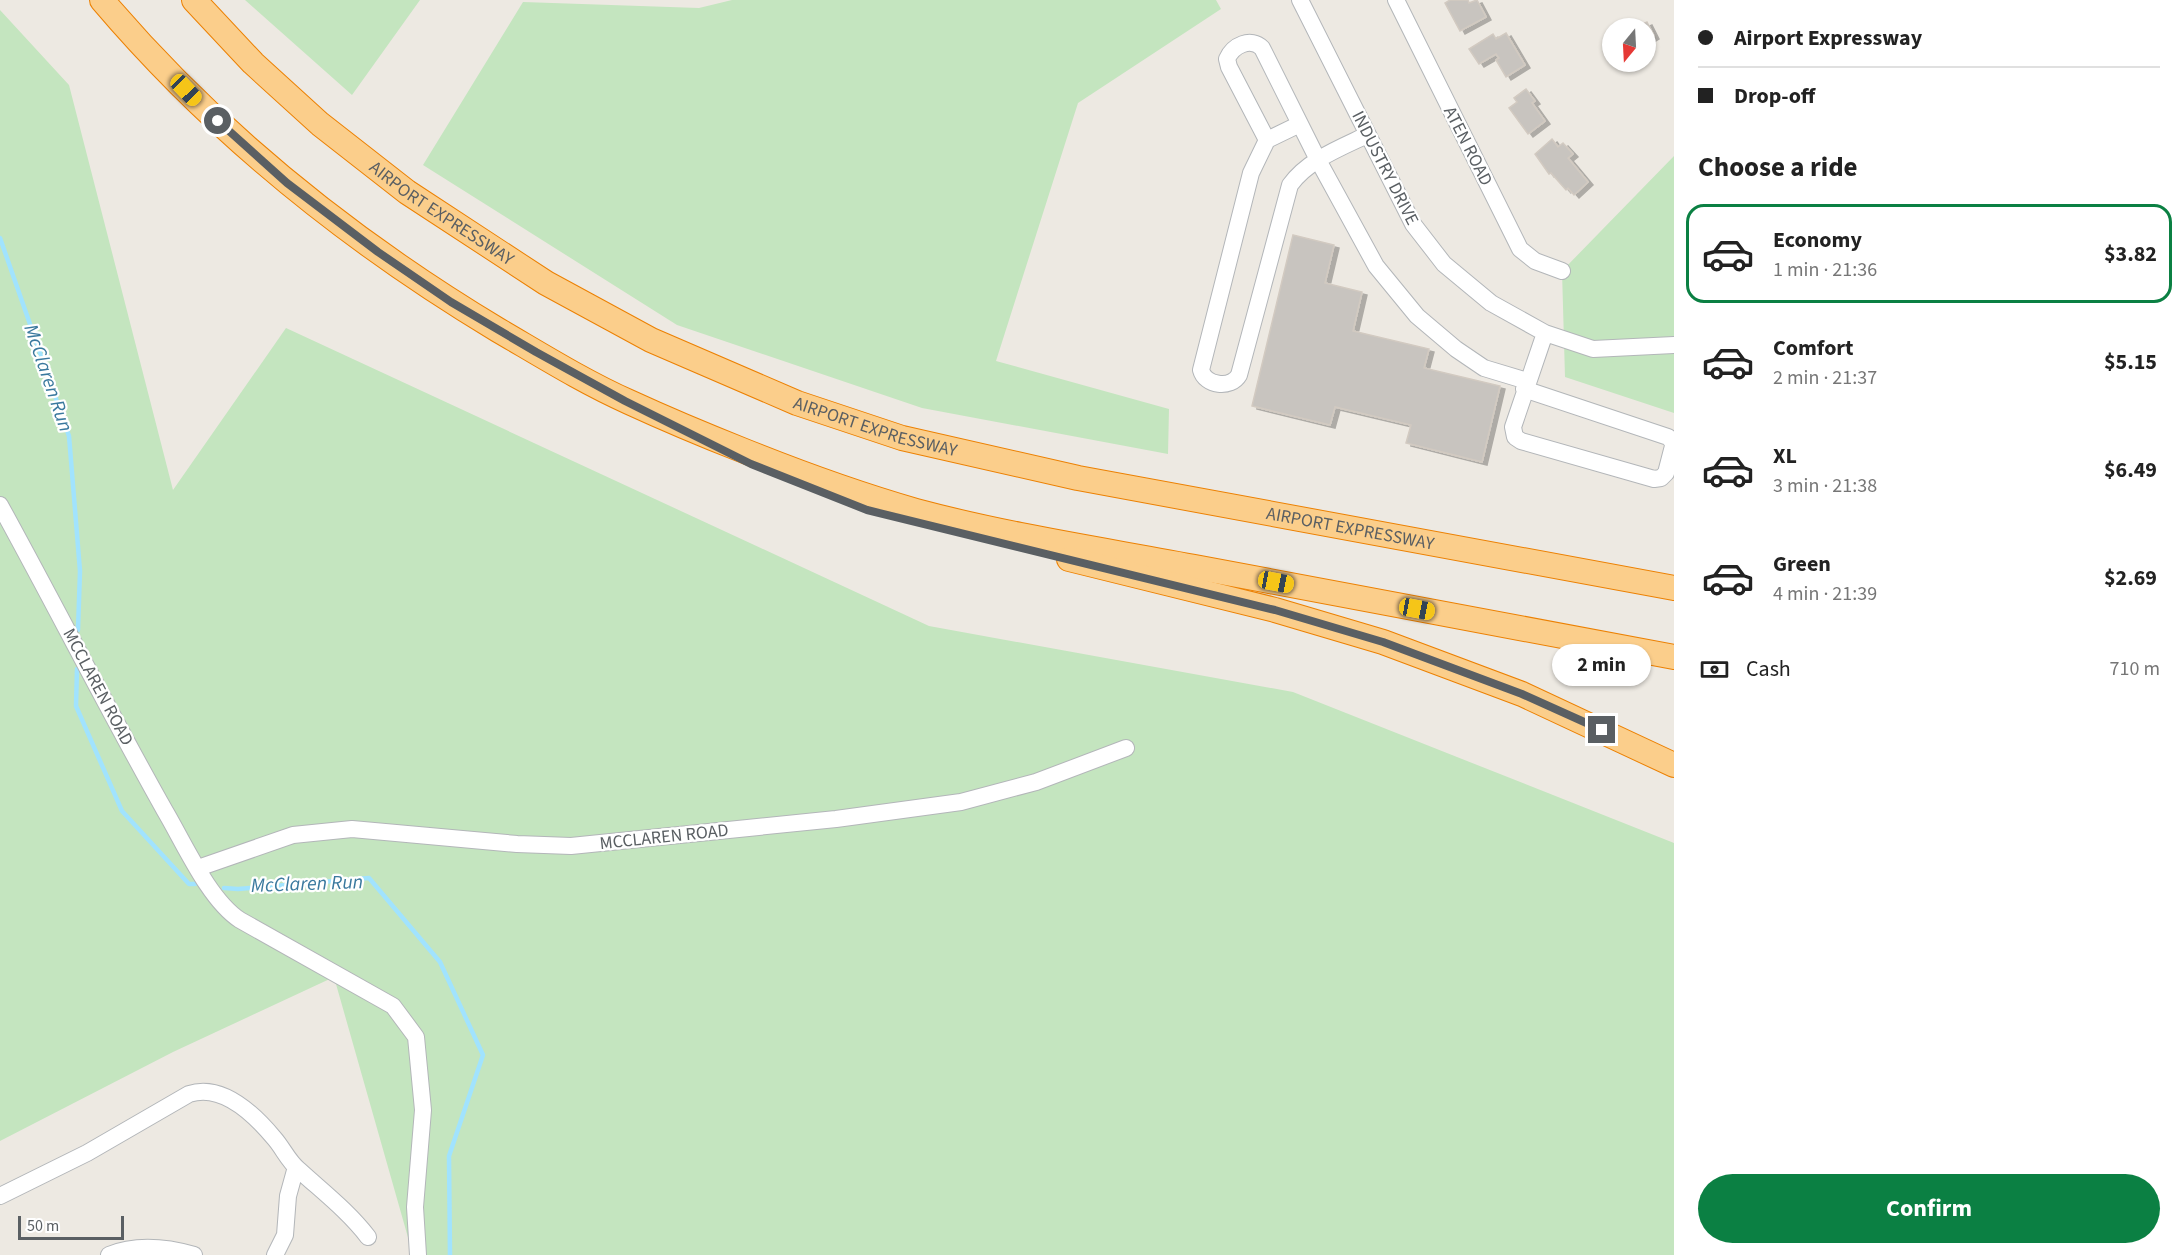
<!DOCTYPE html>
<meta charset="utf-8">
<style>
:root{--surface:#fff;--page:#f6f6f6;--text:#222;--muted:#767676;--line:#e0e0e0;--accent:#0b8043}
body{margin:0;font-family:"Source Sans 3",sans-serif;background:var(--page);color:var(--text);height:100vh;display:flex;flex-direction:column;font-size:22px;white-space:nowrap}
*{box-sizing:border-box;margin:0}
p{font-size:20px;color:var(--muted)}
.icon{flex:none;width:33px;height:33px;fill:none;stroke:currentColor;stroke-width:2;stroke-linecap:round;stroke-linejoin:round}
.map{position:relative;flex:1;overflow:hidden}
.panel{display:flex;flex-direction:column;background:var(--surface);width:510px}
.panel>*{flex:none}
.hud{display:grid;align-content:center;height:132px;padding:0 24px;background:var(--surface)}
.needle{width:39px;rotate:198deg}
.fabs{position:absolute;left:1602px;top:18px;display:grid;gap:12px}
.fabs a{display:grid;place-items:center;width:54px;height:54px;border-radius:50%;background:var(--surface);box-shadow:0 2px 4px #0004;font-size:30px}
.scale{position:absolute;left:18px;bottom:15px;width:106px;box-sizing:border-box;padding-left:6px;border:3px solid #5a5f63;border-top:0;font-size:16px;line-height:21px;white-space:nowrap;color:#5a5f63;-webkit-text-stroke:4px #fff;paint-order:stroke}
.end{position:absolute;width:27px;height:27px;margin:-14px;border:8px solid #5a5f63;background:#fff;box-shadow:0 0 0 3px #fff}
.from{border-radius:50%}
.bubble{position:absolute;height:42px;border-radius:21px;background:var(--surface);box-shadow:0 2px 4px #0004;font-size:20px;font-weight:700;line-height:42px;text-align:center}
.car{position:absolute;width:18px;height:36px;margin:-18px -9px;border-radius:8px;box-shadow:0 0 4px 2px #0007;background:linear-gradient(#f5c518 24%,#345 0 40%,#f5c518 0 76%,#345 0 86%,#f5c518 0)}
.hud b{display:flex;align-items:center;gap:21px;height:57px;font-size:22px}
.hud b+b{border-top:2px solid var(--line)}
.hud i{width:15px;height:15px;background:var(--text)}
ul{padding:0;list-style:none}
li{display:flex;align-items:center;gap:18px;height:99px;margin:0 12px 9px;padding:0 12px;border:3px solid transparent;border-radius:18px}
li div{flex:1}
li b{display:block;font-size:22px}
li em{font-style:normal;font-weight:700}
li.active{border-color:var(--accent)}
li>.icon{width:54px;height:54px;stroke-width:1.5}
h2{padding:0 24px;font-size:27px;line-height:72px}
.pay{display:flex;align-items:center;gap:15px;height:66px;padding:0 24px;font-size:22px}
.pay p{margin-inline-start:auto}
.button{display:flex;gap:12px;margin-top:auto;padding:12px 24px}
.button a{flex:1;height:69px;border-radius:36px;background:var(--accent);color:#fff;font-size:24px;font-weight:700;line-height:69px;text-align:center}
main{display:flex;flex:1;min-height:0}
.map>svg:first-child{display:block}
.green{fill:#c4e5bf}
.lines{fill:none;stroke-linecap:round;stroke-linejoin:round}
.stream{stroke:#a1e3fe;stroke-width:4.5}
.building{fill:#c8c4bf;stroke:#d2cac1;stroke-width:1.5;filter:url(#shadow)}
.minor-casing{stroke:#b3b6b9;stroke-width:18}
.highway-casing{stroke:#ec8103;stroke-width:26}
.minor{stroke:#fff;stroke-width:16}
.highway{stroke:#fbce8b;stroke-width:24}
.route{stroke:#5a5f63;stroke-width:8}
.labels{text-anchor:middle;dominant-baseline:central;stroke-width:4.5;stroke-linejoin:round;paint-order:stroke}
.street-label{font-size:18px;fill:#5a5f63;stroke:#fff}
.water-label{font-size:20px;font-style:italic;fill:#3a799e;stroke:#fff}
</style>
<main>
<div class="map">
<svg width="1674" height="1255" viewBox="0 0 1674 1255">
<defs>
<filter id="shadow"><feDropShadow dx="5" dy="3" stdDeviation="0" flood-color="#0004"/></filter>
</defs>
<rect width="100%" height="100%" fill="#ede9e2"/>
<path class="green" d="M245,0H420L352,95Z
M732,0H1216L1221,9L1078,103L996,361L1169,409L1168,454L922,408L677,325L423,165L523,2L699,8Z
M0,10L69,85L173,490L286,328L929,626L1293,692L1674,843V1255H413L334,977L173,1052L0,1141Z
M1674,156V413L1565,377L1562,271Z"/>
<g class="lines">
<path class="stream" d="M0,238L69,436L80,571L78,630
M77,669L76,706L122,811L189,884H195
M224,888L238,889L369,878L440,962L483,1055L449,1156L450,1255"/>
</g>
<path class="building" d="M1450,0H1468L1469,3L1477,0L1486,17L1460,31L1445,3Z
M1647,22L1654,36L1646,41V28H1634Z
M1506,33L1525,65L1506,77L1496,60L1499,58L1496,54L1479,64L1469,49L1493,34L1496,39Z
M1526,89L1535,101L1532,103L1545,121L1528,134L1509,108L1517,102L1514,98Z
M1552,139L1558,147L1563,143L1573,154L1568,158L1588,182L1574,195L1568,188L1566,190L1551,173L1549,174L1535,154Z
M1293,235L1334,245L1325,283L1362,292L1353,331L1429,349L1424,368L1500,386L1482,462L1406,443L1411,425L1335,407L1330,425L1252,406Z"/>
<g class="lines">
<defs>
<path id="minor" d="M1300,0L1413,224L1444,264L1491,303L1545,333L1593,349L1674,345
M1396,0L1520,249L1535,261L1562,271
M1300,124L1267,140L1229,67L1227,59C1233,45 1251,37 1262,48L1318,160L1376,266L1417,316L1456,349L1484,368L1527,381
M1267,140L1251,173L1201,370C1205,386 1231,389 1239,375L1290,185C1308,160 1340,148 1367,135
M1524,389L1668,437L1672,441L1673,446L1666,473L1661,478L1654,479L1521,441L1515,437L1513,427L1545,333
M0,505C56,607 108,710 165,811C184,843 209,900 240,920L393,1006L416,1037L423,1110L415,1207L418,1255
M198,868L293,835L352,829L517,844L571,846L836,819L961,802L1036,782L1126,748
M0,1196L87,1153L189,1094C222,1083 254,1114 274,1138C283,1148 288,1161 299,1170C323,1192 348,1211 368,1237
M109,1255C136,1244 166,1247 194,1255
M275,1255L285,1235L288,1196L296,1167"/>
<g id="highway">
<path d="M102,0C214,132 350,241 498,330C541,355 584,382 629,402C666,419 704,435 742,450C799,473 857,494 916,511C1009,536 1105,550 1200,568C1358,598 1516,627 1674,657"/>
<path id="s1" d="M194,0L253,63L320,124L407,192L546,283L651,340L797,403L902,438L1078,478L1674,588"/>
<path d="M1069,559L1275,610L1383,642L1522,694L1674,765"/>
</g>
</defs>
<use href="#minor" class="minor-casing"/>
<use href="#highway" class="highway-casing"/>
<use href="#minor" class="minor"/>
<use href="#highway" class="highway"/>
</g>
<g class="lines">
<path class="route" d="M218,121L287,183L378,252L451,302L536,352L625,401L751,464L867,510L1275,610L1383,642L1522,694L1602,730"/>
</g>
<g class="labels">
<g class="street-label">
<text transform="translate(1468 146) rotate(63)">ATEN ROAD</text>
<text transform="translate(1385 168) rotate(63)">INDUSTRY DRIVE</text>
<text stroke="none"><textPath href="#s1" startOffset="328">AIRPORT EXPRESSWAY</textPath></text>
<text stroke="none"><textPath href="#s1" startOffset="814">AIRPORT EXPRESSWAY</textPath></text>
<text stroke="none"><textPath href="#s1" startOffset="1300">AIRPORT EXPRESSWAY</textPath></text>
<text transform="translate(98 687) rotate(62)">MCCLAREN ROAD</text>
<text transform="translate(664 837) rotate(-6)">MCCLAREN ROAD</text>
</g>
<g class="water-label">
<text transform="translate(48 378) rotate(71)">McClaren Run</text>
<text transform="translate(307 884) rotate(-2)">McClaren Run</text>
</g>
</g>
</svg>
<div class="fabs">
<a><svg class="needle" viewBox="-14 -14 28 28"><path d="M0-13l5 13h-10z" fill="#e53935"/><path d="M0 13l5-13h-10z" fill="#767676"/></svg></a>
</div>
<div class="scale">50 m</div>
<i class="end from" style="left:218px;top:121px"></i>
<i class="end" style="left:1602px;top:730px"></i>
<div class="bubble" style="left:1552px;top:644px;width:99px">2 min</div>
<i class="car" style="left:186px;top:90px;rotate:136deg"></i>
<i class="car" style="left:1276px;top:582px;rotate:101deg"></i>
<i class="car" style="left:1417px;top:609px;rotate:101deg"></i>
</div>
<section class="panel">
<div class="hud">
<b><i class="from"></i>Airport Expressway</b>
<b><i></i>Drop-off</b>
</div>
<h2>Choose a ride</h2>
<ul>
<li class="active"><svg class="icon" aria-label="car" viewBox="0 0 24 24"><path d="M5 17H2v-5l4-1 3-4h7l3 4 3 1v5h-3M9 17h6M6 11h13"/><circle cx="7" cy="17" r="2"/><circle cx="17" cy="17" r="2"/></svg><div><b>Economy</b><p>1 min · 21:36</p></div><em>$3.82</em></li>
<li><svg class="icon" aria-label="car" viewBox="0 0 24 24"><path d="M5 17H2v-5l4-1 3-4h7l3 4 3 1v5h-3M9 17h6M6 11h13"/><circle cx="7" cy="17" r="2"/><circle cx="17" cy="17" r="2"/></svg><div><b>Comfort</b><p>2 min · 21:37</p></div><em>$5.15</em></li>
<li><svg class="icon" aria-label="car" viewBox="0 0 24 24"><path d="M5 17H2v-5l4-1 3-4h7l3 4 3 1v5h-3M9 17h6M6 11h13"/><circle cx="7" cy="17" r="2"/><circle cx="17" cy="17" r="2"/></svg><div><b>XL</b><p>3 min · 21:38</p></div><em>$6.49</em></li>
<li><svg class="icon" aria-label="car" viewBox="0 0 24 24"><path d="M5 17H2v-5l4-1 3-4h7l3 4 3 1v5h-3M9 17h6M6 11h13"/><circle cx="7" cy="17" r="2"/><circle cx="17" cy="17" r="2"/></svg><div><b>Green</b><p>4 min · 21:39</p></div><em>$2.69</em></li>
</ul>
<div class="pay"><svg class="icon" aria-label="cash" viewBox="0 0 24 24"><path d="M3 7h18v10H3z"/><circle cx="12" cy="12" r="2"/></svg>Cash<p>710 m</p></div>
<div class="button"><a>Confirm</a></div>
</section>
</main>
